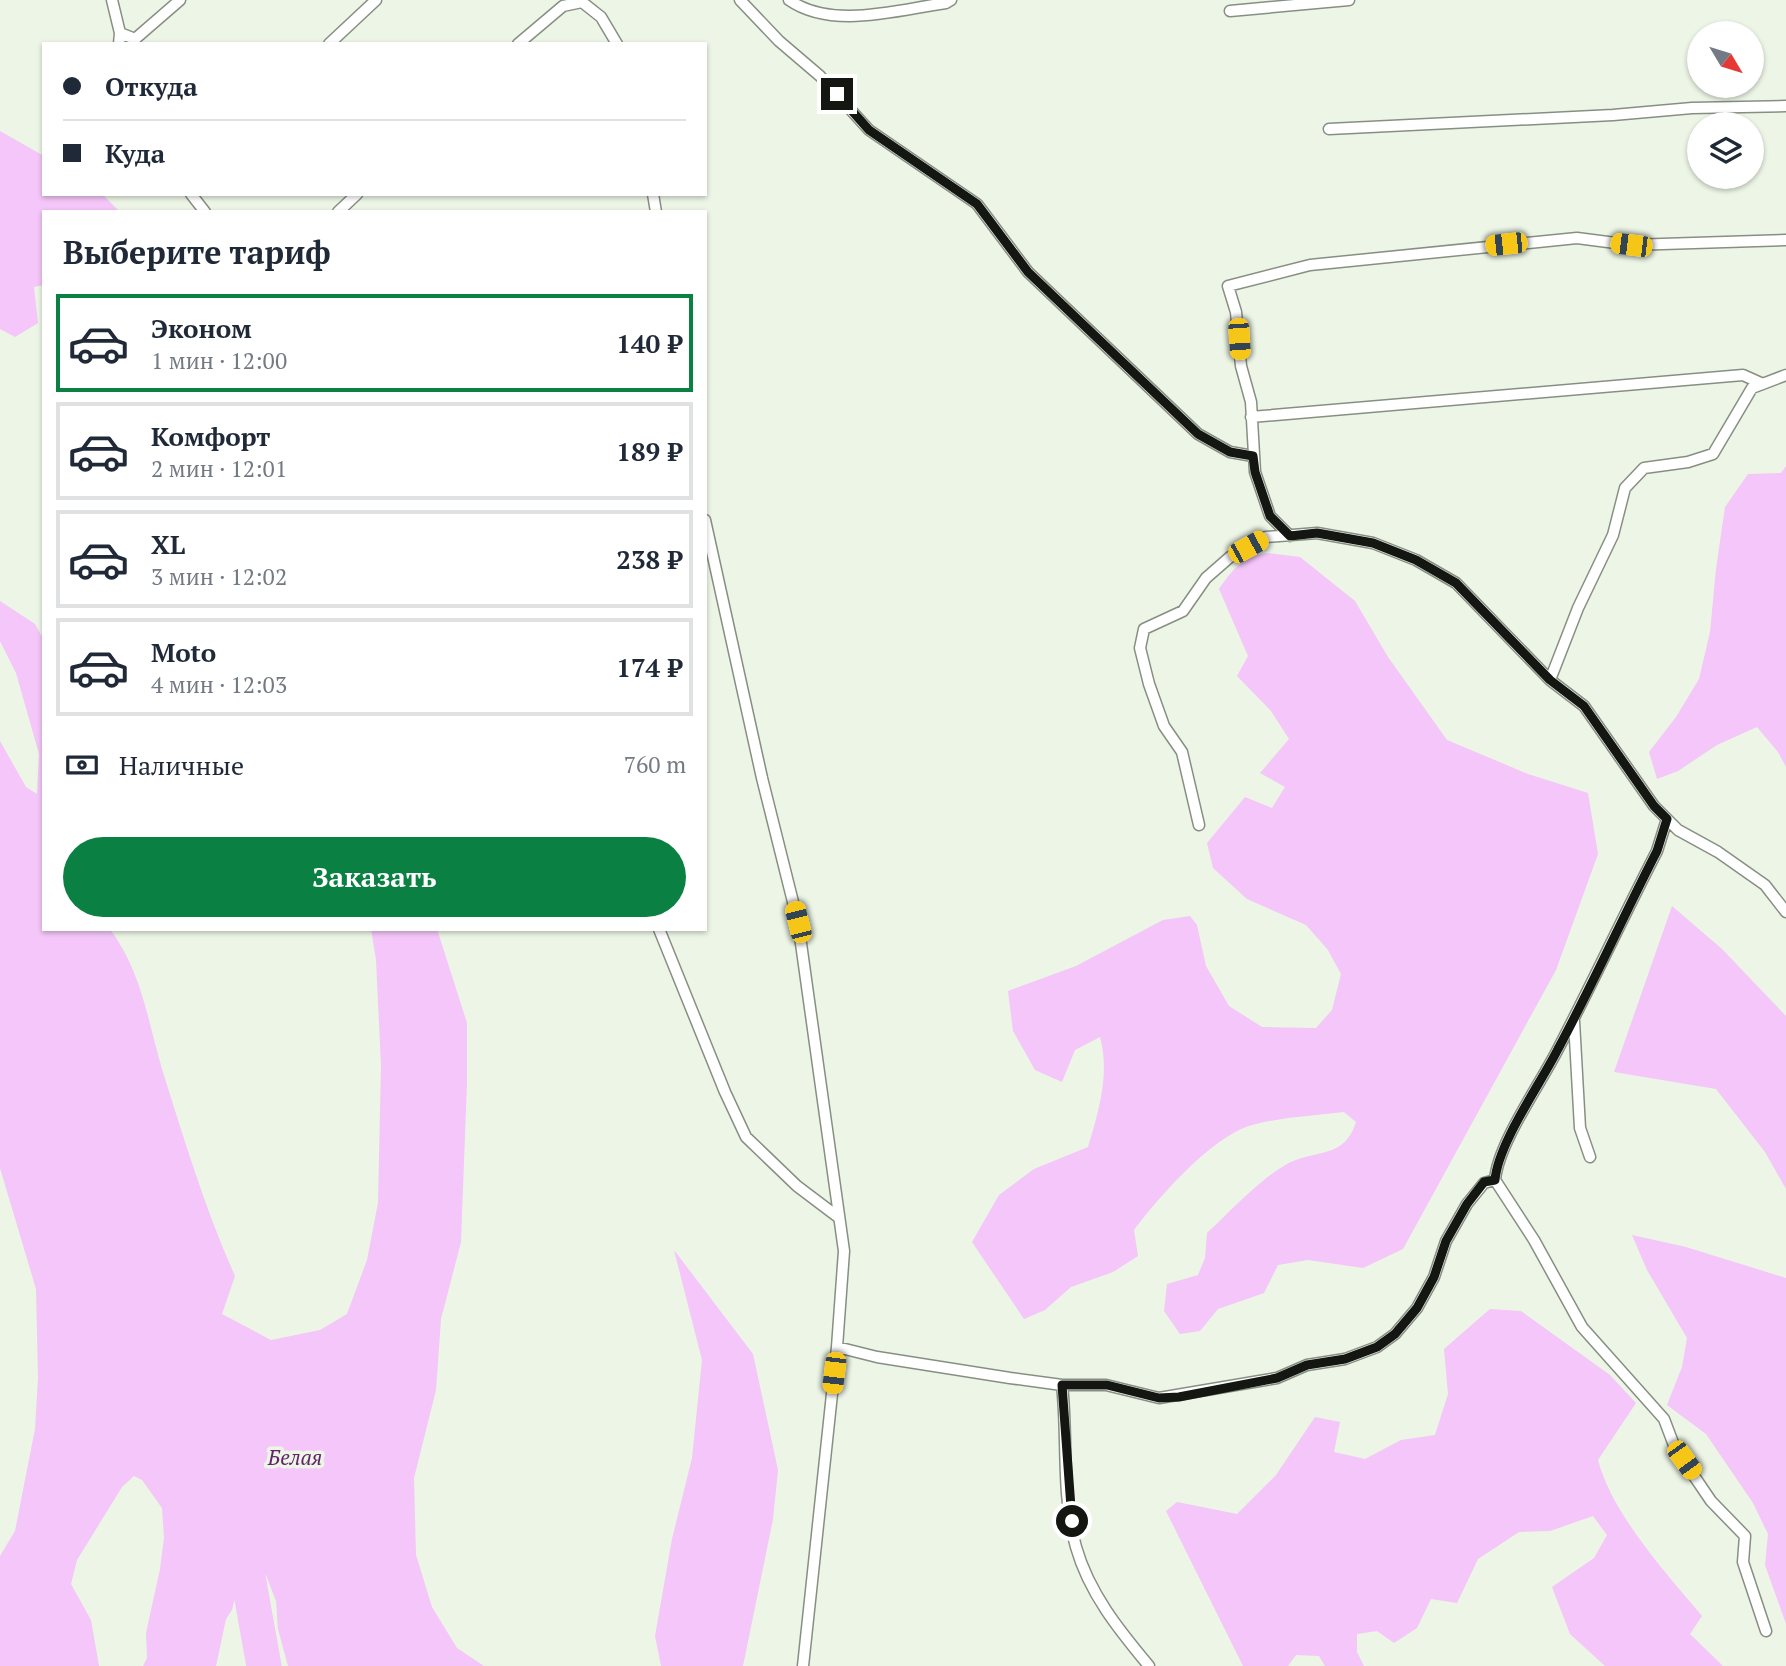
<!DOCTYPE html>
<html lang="ru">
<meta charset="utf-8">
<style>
:root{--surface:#fff;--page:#f6f6f7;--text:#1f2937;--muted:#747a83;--line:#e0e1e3;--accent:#0b8043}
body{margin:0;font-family:"PT Serif",serif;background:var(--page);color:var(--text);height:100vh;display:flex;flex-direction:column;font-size:26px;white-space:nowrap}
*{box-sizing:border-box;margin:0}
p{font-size:23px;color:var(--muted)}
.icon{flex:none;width:38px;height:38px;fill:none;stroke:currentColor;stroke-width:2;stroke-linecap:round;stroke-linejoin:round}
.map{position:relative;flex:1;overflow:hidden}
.drawer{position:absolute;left:42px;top:210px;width:665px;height:721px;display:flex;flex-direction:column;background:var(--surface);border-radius:0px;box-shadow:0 2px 5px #0004}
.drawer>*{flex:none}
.top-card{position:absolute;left:42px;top:42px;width:665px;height:154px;border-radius:0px;box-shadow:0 2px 5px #0004;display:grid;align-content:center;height:154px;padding:0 21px;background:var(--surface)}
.needle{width:46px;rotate:128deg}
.fabs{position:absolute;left:1687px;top:21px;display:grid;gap:14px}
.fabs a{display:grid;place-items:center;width:77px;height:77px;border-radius:50%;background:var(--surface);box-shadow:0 2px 5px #0004;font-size:35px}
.end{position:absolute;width:32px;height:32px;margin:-16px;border:9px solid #141612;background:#fff;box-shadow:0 0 0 4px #fff}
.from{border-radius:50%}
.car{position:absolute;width:21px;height:42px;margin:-21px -10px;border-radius:9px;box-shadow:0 0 5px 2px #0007;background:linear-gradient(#f5c518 24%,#345 0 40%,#f5c518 0 76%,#345 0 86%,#f5c518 0)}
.top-card b{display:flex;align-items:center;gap:24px;height:66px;font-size:26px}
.top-card b+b{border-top:2px solid var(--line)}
.top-card i{width:18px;height:18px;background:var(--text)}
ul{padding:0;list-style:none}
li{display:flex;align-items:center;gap:21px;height:98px;margin:0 14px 10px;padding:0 7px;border:4px solid var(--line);border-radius:0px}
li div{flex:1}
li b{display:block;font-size:26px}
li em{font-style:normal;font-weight:700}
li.current{border-color:var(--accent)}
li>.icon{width:63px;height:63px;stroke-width:1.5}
h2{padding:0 21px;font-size:32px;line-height:84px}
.pay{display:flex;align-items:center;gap:18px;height:77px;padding:0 21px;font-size:26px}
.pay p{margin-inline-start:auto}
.primary-button{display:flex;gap:14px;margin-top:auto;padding:14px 21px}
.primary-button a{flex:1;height:80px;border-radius:42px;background:var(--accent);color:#fff;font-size:28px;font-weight:700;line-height:80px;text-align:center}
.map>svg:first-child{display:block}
.water{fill:#f4c6f9}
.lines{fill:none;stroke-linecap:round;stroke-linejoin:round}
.river{stroke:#f4c6f9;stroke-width:35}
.service-casing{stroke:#878f82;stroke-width:13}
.service{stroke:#fff;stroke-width:10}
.route{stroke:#141612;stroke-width:9}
.labels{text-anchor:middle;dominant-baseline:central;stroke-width:7;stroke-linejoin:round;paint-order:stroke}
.water-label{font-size:21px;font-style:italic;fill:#63226c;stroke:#ecf5e6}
</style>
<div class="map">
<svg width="1786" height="1666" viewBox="0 0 1786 1666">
<rect width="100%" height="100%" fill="#ecf5e6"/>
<path class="water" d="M0,131L44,156V194H102L120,212H44V285L34,287L38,323L15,337L0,329Z
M1786,466V767L1778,752L1757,727L1717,745L1678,771L1657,779L1649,752L1676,717L1699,679L1710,632L1716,569L1725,507L1748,474L1781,473Z
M1268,553L1300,557L1355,601L1388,657L1447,740L1528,774L1588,793L1598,854L1556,970L1403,1249L1363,1268L1308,1260L1278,1265L1264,1293L1218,1309L1200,1331L1180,1334L1164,1311L1167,1284L1198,1275L1205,1258L1207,1233C1229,1213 1268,1170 1296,1160C1323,1150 1345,1156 1356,1122L1344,1112C1313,1116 1281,1117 1252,1125C1211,1137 1159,1197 1134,1230L1138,1256L1113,1272L1071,1287L1045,1310L1024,1319L972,1242L999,1195L1034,1169L1088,1147C1099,1111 1110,1073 1100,1037L1075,1050L1062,1082L1035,1070L1013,1031L1008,991L1076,966L1163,920L1190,916L1197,925L1206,966L1229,1006L1262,1027L1316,1028L1332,1010L1341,974L1328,950L1306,925L1247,899L1213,868L1207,843L1245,797L1272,808L1285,787L1260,773L1289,739L1271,711L1237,676L1248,656L1219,589C1233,569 1243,556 1268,553Z
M0,601L35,624L44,640V929H110C142,973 147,1018 162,1069C184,1139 205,1209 235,1276L222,1314L271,1340L320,1330L347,1314L367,1260L378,1203L381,1065L376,960L371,929H437L467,1023V1082L461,1242L441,1319L436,1390L414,1478L416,1555L432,1607L457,1648L484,1666H288L278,1629L276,1601L266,1575L239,1580L232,1610L226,1619L216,1666H143L147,1658L146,1633L160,1569L164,1538L162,1508L142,1480L134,1476L122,1487L77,1560L71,1584L91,1620L99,1666H0V1556L15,1531L35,1429L38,1378L36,1289L0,1168V741L26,787L37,794L39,754L16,673L0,641Z
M1672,906L1722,949L1786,1016V1189L1765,1152L1716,1089L1614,1072Z
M1632,1235L1686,1247L1786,1278V1624L1765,1565L1768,1534L1753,1503L1706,1434L1667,1405L1682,1367L1687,1338L1647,1270Z
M674,1250L753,1354L778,1470L773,1519L743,1666H661L655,1636L672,1539L692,1458L702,1360Z
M1490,1309L1521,1311L1610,1375L1636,1403L1598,1460C1612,1514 1666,1573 1702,1616L1690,1634L1723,1666H1605L1570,1634L1552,1587L1594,1558L1607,1535L1593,1516L1550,1531L1519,1532L1478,1559L1457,1603L1431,1599L1417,1628L1394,1643L1377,1631L1357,1634V1652L1364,1666H1325L1319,1656L1296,1655L1288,1666H1243L1166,1511L1177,1502L1237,1514L1276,1475L1315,1417L1340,1422L1334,1452L1365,1459L1401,1440L1435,1435L1448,1394L1444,1349Z"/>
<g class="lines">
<path class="river" d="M240,1532L264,1666"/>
<defs>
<path id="service" d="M112,0L120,33L119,44
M740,0L779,41L820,76L869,130L977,204L1028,272L1198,434L1230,452L1253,456
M789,0C832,30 897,10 946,3L951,0
M1230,11L1349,0
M120,33L135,39L180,0
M329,44L376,0
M518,44L563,6L582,2L601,17L617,44
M1329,129L1613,115L1692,108L1786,106
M191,194L205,212
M653,194L656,212
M338,212L357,194
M1786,375L1752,388L1713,454L1688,462L1644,468L1625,488L1613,535L1578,608L1550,680L1584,706L1654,806L1678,830L1718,852L1765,885L1786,912
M1251,417L1743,375L1763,384
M705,520L762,778L798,922L844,1251L837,1347L803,1666
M1290,536L1270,516L1255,472L1251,402L1241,366L1236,312L1228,286L1310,265L1577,238L1631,245L1786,240
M1667,819L1657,851C1623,917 1592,984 1558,1049C1541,1083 1498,1143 1495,1180L1534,1240L1582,1327L1664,1419L1675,1448L1711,1501L1745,1536L1743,1562L1766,1631
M1199,825L1182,752L1164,726L1149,684L1140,648L1144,629L1183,611L1206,578L1230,557L1266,537L1317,533L1373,543L1416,560L1456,583L1550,680
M659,929L725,1092L746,1137L797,1186L838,1217
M1574,1021L1580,1128L1590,1157
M837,1347L877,1357L1010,1378L1062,1385H1106L1159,1398L1277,1378L1307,1365L1345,1359L1377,1347L1395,1334L1417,1308L1434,1277L1446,1241L1467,1204L1484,1183L1495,1180
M1062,1385C1068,1438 1061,1495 1076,1547C1089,1593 1119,1630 1149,1666"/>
</defs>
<use href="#service" class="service-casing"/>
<use href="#service" class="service"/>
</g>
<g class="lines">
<path class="route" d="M837,94L869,130L977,204L1028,272L1198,434L1230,452L1253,456L1255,472L1270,516L1290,536L1317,533L1373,543L1416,560L1456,583L1550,680L1584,706L1654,806L1667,819L1657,851C1623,917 1593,984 1558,1049C1541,1083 1498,1143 1495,1180L1484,1182L1467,1204L1446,1241L1434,1277L1417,1308L1395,1334L1377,1347L1345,1359L1307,1365L1277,1378L1179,1397L1159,1398L1107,1385H1062L1072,1521"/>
</g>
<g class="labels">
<g class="water-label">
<text x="295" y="1457">Белая</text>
</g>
</g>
</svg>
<div class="fabs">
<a><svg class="needle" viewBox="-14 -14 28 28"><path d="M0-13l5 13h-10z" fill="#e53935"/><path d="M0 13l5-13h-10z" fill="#747a83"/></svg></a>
<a><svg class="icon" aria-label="layers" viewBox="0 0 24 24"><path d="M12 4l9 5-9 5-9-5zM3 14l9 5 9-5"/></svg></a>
</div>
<i class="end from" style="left:1072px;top:1521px"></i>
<i class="end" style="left:837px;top:94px"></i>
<i class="car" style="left:1506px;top:244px;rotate:264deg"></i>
<i class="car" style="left:1631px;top:245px;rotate:277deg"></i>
<i class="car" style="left:1239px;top:339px;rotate:176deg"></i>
<i class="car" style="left:1248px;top:547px;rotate:61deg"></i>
<i class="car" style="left:798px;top:922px;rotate:346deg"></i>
<i class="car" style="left:834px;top:1373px;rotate:187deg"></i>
<i class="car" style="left:1684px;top:1460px;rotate:144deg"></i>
<div class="top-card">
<b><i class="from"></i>Откуда</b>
<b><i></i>Куда</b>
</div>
<section class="drawer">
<h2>Выберите тариф</h2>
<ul>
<li class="current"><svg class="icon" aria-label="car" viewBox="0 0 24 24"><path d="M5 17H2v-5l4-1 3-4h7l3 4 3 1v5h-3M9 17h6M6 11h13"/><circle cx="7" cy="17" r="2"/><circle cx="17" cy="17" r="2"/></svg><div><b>Эконом</b><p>1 мин · 12:00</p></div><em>140 ₽</em></li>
<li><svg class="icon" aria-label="car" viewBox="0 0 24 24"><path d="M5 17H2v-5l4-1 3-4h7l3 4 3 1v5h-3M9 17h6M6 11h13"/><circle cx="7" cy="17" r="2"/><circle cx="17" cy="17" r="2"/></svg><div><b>Комфорт</b><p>2 мин · 12:01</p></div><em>189 ₽</em></li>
<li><svg class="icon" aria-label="car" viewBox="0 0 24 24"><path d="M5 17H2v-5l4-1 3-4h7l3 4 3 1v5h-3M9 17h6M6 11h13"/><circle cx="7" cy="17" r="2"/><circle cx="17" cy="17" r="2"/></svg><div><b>XL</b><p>3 мин · 12:02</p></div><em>238 ₽</em></li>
<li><svg class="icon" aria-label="car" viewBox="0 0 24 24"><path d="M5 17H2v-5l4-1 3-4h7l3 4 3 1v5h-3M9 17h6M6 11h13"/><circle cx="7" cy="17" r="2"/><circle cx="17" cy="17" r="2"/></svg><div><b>Moto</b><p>4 мин · 12:03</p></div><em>174 ₽</em></li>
</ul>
<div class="pay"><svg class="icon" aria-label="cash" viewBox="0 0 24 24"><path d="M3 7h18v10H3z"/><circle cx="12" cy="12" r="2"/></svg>Наличные<p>760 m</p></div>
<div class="primary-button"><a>Заказать</a></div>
</section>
</div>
